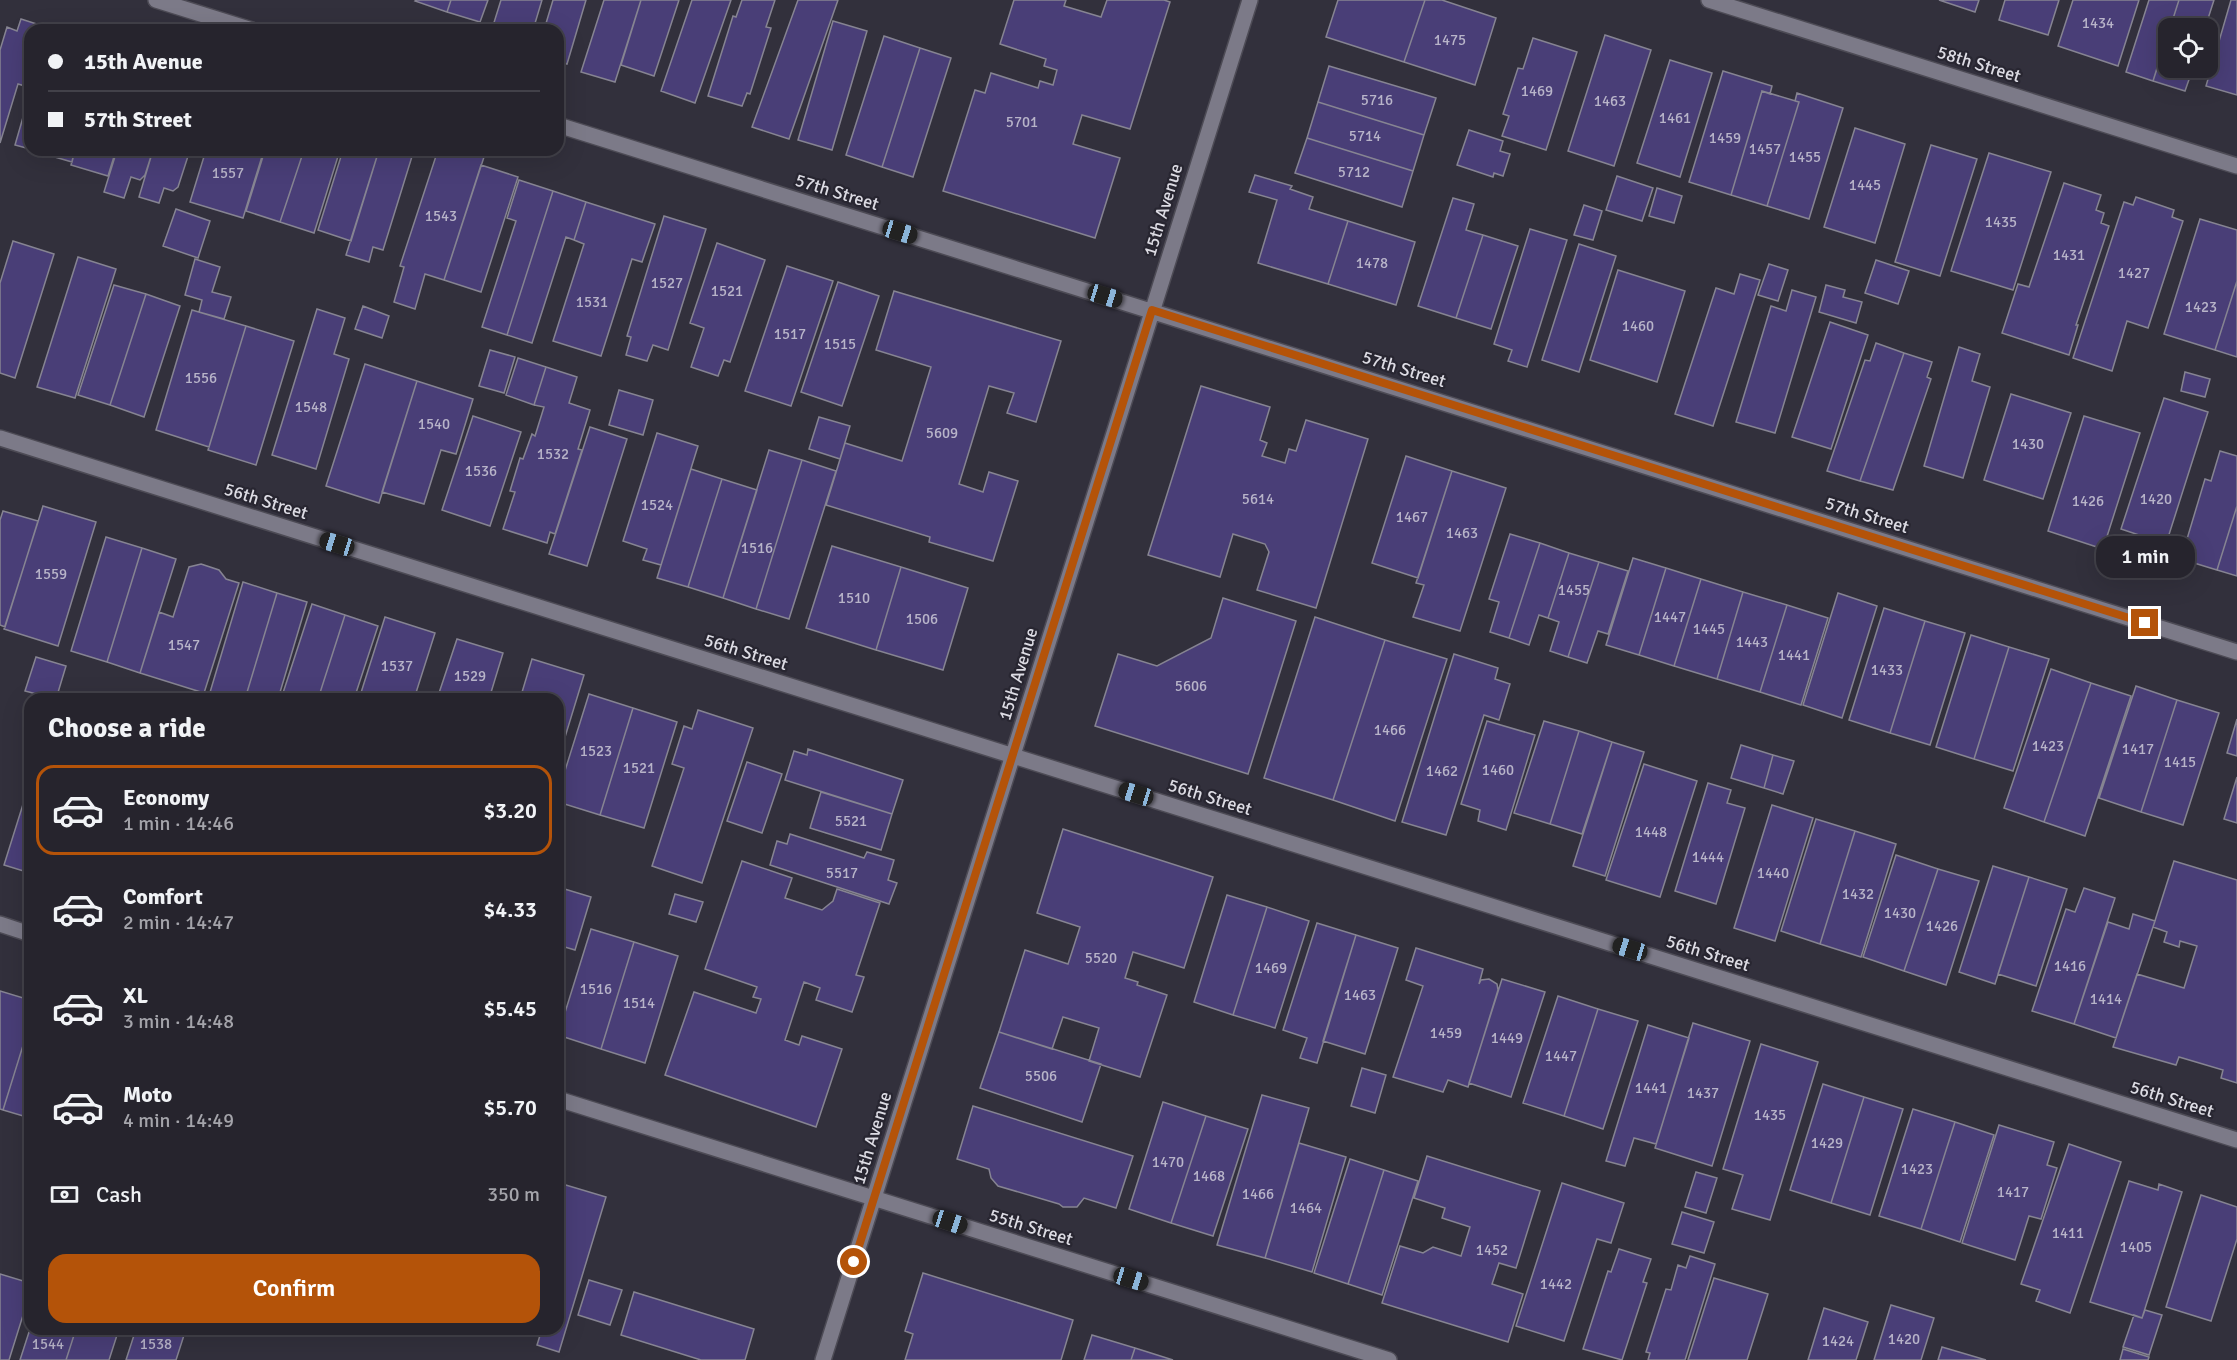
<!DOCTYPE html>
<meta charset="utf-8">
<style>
:root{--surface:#26242d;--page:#323039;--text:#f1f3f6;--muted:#a4a4aa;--line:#424149;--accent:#b45309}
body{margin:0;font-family:Signika,sans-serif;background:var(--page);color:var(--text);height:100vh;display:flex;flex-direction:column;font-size:22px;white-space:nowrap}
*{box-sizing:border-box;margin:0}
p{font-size:20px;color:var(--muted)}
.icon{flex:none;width:33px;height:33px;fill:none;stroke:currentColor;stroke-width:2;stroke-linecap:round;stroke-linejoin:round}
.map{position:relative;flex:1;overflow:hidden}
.side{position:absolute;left:24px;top:693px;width:540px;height:642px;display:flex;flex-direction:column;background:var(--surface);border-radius:18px;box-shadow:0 6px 24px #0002,0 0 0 2px var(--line)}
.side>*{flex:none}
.hud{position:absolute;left:24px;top:24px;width:540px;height:132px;border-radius:18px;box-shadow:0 6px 24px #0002,0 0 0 2px var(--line);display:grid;align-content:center;height:132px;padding:0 24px;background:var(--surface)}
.fabs{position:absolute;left:2158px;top:18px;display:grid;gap:12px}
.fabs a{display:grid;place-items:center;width:60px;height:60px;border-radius:12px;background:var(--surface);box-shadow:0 6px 24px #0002,0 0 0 2px var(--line);font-size:30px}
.end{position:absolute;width:27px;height:27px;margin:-14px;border:8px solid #b45309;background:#fff;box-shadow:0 0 0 3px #fff}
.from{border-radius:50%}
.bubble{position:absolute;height:42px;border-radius:18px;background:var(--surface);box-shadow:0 6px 24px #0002,0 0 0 2px var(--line);font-size:20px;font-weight:600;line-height:42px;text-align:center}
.car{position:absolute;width:18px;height:36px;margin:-18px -9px;border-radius:8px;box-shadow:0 0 4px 2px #0007;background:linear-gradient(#222 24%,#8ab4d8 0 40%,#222 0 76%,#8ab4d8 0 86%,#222 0)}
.hud b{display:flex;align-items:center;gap:21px;height:57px;font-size:22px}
.hud b+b{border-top:2px solid var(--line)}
.hud i{width:15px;height:15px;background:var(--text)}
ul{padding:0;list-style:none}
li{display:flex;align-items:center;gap:18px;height:90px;margin:0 12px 9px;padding:0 12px;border:3px solid transparent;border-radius:18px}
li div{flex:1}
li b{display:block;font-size:22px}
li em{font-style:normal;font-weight:600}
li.active{border-color:var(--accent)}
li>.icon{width:54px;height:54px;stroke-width:1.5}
h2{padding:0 24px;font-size:27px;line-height:72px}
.pay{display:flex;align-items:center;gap:15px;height:66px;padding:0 24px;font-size:22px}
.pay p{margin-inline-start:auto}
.cta{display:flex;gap:12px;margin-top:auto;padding:12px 24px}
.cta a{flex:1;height:69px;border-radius:18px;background:var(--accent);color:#fff;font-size:24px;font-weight:600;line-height:69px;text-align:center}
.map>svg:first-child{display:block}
.building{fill:#493e77;stroke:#868492;stroke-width:1.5}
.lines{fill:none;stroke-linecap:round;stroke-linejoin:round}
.minor-casing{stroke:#4d4b55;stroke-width:18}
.minor{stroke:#7c7a88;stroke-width:15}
.route{stroke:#b45309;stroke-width:8}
.labels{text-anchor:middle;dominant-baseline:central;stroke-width:4.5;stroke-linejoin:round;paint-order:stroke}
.number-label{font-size:15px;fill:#b8b4c9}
.street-label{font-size:18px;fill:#dddce4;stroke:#282631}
</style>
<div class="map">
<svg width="2237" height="1360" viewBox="0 0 2237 1360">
<rect width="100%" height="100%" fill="#32303c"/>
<path class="building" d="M416,0H451L447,12L415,1Z
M451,0H488L480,22L447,12Z
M501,0H542L533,30L492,29Z
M553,0H586L567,64L558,62V30H544Z
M604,0H641L615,82L581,72Z
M641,0H679L654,76L621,65Z
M692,0H731L695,103L661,91Z
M742,0H775L766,27L771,28L750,94L747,93L742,106L708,96L733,16L736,17Z
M798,0H838L789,139L752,127Z
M1014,0H1066L1064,6L1101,17L1107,0H1164L1170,2L1130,129L1082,115L1073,144L1120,158L1095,238L943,191L975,90L985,93L991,73L1038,88L1040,81L1053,85L1057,70L1044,66L1046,59L1000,44Z
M1338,0H1425L1404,62L1326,37Z
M1425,0H1442L1496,18L1475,85L1404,62Z
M1939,0H1979L1975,12Z
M2005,0H2059L2048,35L1999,20Z
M2073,0H2139L2118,66L2058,46Z
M2149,0H2179L2153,81L2126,72Z
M2179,0H2214L2205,28H2170Z
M2231,0H2237V95L2206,86Z
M21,19L43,26L42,30H30V69L25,86L18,84L0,143V50L7,27L17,31Z
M833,21L867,31L832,150L798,140Z
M44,23L66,30H42Z
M2169,30V68H2193L2185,91L2153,81Z
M1605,35L1651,50L1614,166L1568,151Z
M884,36L920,48L882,167L846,155Z
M1533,38L1577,52L1546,150L1502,136L1509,116L1503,114L1518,68L1523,69Z
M920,48L951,58L913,177L882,167Z
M1670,60L1712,73L1680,177L1637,163Z
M1329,66L1436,98L1424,135L1318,102Z
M1723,71L1772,86L1770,94L1762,91L1731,195L1689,182Z
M1762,91L1799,102L1767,206L1731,195Z
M30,93V149L15,145Z
M1797,93L1843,108L1809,219L1767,206L1799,102L1795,101Z
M1318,102L1424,135L1413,171L1307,138Z
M1855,128L1905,144L1875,243L1824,227Z
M1469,130L1503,141L1500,151L1510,154L1503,176L1494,173L1493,177L1457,165Z
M1307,138L1413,171L1402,207L1295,173Z
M1931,145L1977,159L1940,276L1895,262Z
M42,150H75L72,162L41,153Z
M75,150H116L108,176L71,165Z
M117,150H153L145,175L140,180L131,177L124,198L104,192Z
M153,150H190L178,187L173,191L164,188L159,203L139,197Z
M206,150H264L243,218L190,202Z
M265,150H304L280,222L246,211Z
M304,150H340L314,233L280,222Z
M343,150H379L351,241L318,230Z
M379,150H414L383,250L373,247L369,262L346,255Z
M438,150H462L484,157L444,280L425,274L415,309L394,302L404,267L400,266Z
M1989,153L2051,172L2013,290L1951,271Z
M481,165L518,177L481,292L444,280Z
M1255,175L1292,186L1290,189L1313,197L1309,209L1348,221L1328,284L1258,263L1277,200L1249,192Z
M1617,176L1653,188L1642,221L1606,210Z
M519,180L553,191L507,335L482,327L516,221L507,218Z
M2064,183L2101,195L2096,210L2104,213L2101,223L2109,226L2076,325H2078L2069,355L2002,333L2018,284L2029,287Z
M1657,188L1682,196L1674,223L1649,216Z
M553,191L586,202L574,240L566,237L532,343L507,335Z
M2136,197L2174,210L2172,217L2183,221L2148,328L2127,321L2112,371L2073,358L2124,202L2133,205Z
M1453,198L1474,204L1466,230L1483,235L1456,318L1418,306Z
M586,202L655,224L642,262L632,259L601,356L553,341L584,244L574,240Z
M1584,205L1602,211L1593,240L1574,235Z
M176,209L210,221L198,258L163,246Z
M664,216L706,229L668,350L653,345L647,361L626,355L631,337L627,336Z
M2200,219L2237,230V281L2215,350L2164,334Z
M1348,221L1415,242L1396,305L1328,284Z
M1530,229L1567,240L1527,367L1508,361L1512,350L1494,344Z
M1483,235L1518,246L1491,329L1456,318Z
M13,241L54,254L15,378L0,373V283Z
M717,243L765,260L730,362L724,360L718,376L691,367L704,328L690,323Z
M1579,244L1616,256L1579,372L1542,360Z
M78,257L116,269L75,398L37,387Z
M195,259L220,267L212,292L231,297L224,319L199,312L202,300L185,295Z
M1876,260L1909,271L1898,304L1865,293Z
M1769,264L1788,270L1778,301L1758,295Z
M787,266L833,281L791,406L745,391Z
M1618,270L1685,291L1657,382L1590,360Z
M1740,274L1760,280L1713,426L1675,414L1716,288L1734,294Z
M2237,281V357L2215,350Z
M838,282L879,296L842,406L801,392Z
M114,285L146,294L110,405L78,395Z
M1826,285L1845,290L1843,297L1862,302L1856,323L1819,312Z
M1792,290L1816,297L1775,433L1736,422L1771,306L1786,311Z
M894,291L1061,341L1036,422L1007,413L1014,393L989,386L959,484L983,492L989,472L1018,481L993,561L929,542L930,537L826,505L845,443L902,461L931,367L876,350Z
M146,294L180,306L144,417L110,405Z
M363,306L389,316L382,338L355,329Z
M317,309L345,318L334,354L349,359L316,469L272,455Z
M192,310L246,326L209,447L156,430Z
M1830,322L1868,335L1831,449L1792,437Z
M246,326L294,341L256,465L208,450Z
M1876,343L1904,353L1860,481L1827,471L1865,360L1870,361Z
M1959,347L1980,354L1972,381L1990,387L1963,478L1924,466Z
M490,350L515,357L504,393L479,386Z
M1904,353L1932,362L1927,377L1931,379L1893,490L1860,481Z
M518,358L546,367L534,405L506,395Z
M365,364L417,381L379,503L326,486Z
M546,367L577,377L569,403L590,410L578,449L582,450L555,534L550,532L547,543L503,529L515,492L510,491L520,458L523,459L532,434L535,436L544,407L534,405Z
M2185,372L2210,379L2205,397L2181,391Z
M417,381L473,399L456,454L441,450L424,504L382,492Z
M1201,386L1270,407L1260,440L1267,443L1262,456L1285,463L1289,449L1296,451L1306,420L1368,439L1316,608L1257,590L1269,552L1265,544L1233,534L1220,577L1148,555Z
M619,390L653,400L643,435L609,425Z
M2011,394L2071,413L2043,499L1984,480Z
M2164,398L2208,412L2166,544L2121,529Z
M473,416L521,432L490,526L442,510Z
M2084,416L2140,433L2103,549L2048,531Z
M819,417L850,426L840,459L809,449Z
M590,427L627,439L587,566L549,554Z
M657,433L698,446L661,565L643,560L647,549L623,541Z
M769,450L802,460L756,609L723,598Z
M2220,451L2237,456V506L2217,570L2181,559L2205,479L2211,481Z
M1406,456L1452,471L1418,578L1372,563Z
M802,460L836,471L789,619L756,609Z
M691,469L722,479L688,587L657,578Z
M1452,471L1506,488L1460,631L1413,617L1424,585L1416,583Z
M722,479L757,490L723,598L688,587Z
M43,506L96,522L58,646L4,629Z
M2237,506V576L2217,570Z
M3,511L38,521L5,627L0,625V520Z
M1510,534L1540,543L1509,638L1490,632L1499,602L1489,599Z
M106,537L142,548L107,662L71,651Z
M1540,543L1569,553L1548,618L1539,615L1529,645L1509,638Z
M832,546L901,567L876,650L806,628Z
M142,548L176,559L140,673L107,662Z
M1569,553L1599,562L1568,657L1550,651L1559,622L1548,618Z
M1633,558L1666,568L1639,655L1606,645Z
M1599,562L1628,571L1608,634L1598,631L1587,663L1568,657Z
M201,564L219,570L226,579L239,583L204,693L140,673L159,612L173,617L189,567Z
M901,567L968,588L943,670L876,650Z
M1666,568L1701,579L1674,666L1639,655Z
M1701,579L1743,592L1717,679L1674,666Z
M243,582L277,593L245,699H208Z
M1743,592L1787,605L1760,692L1717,679Z
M277,593L307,602L278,699H245Z
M1838,593L1877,606L1842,718L1803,705Z
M1223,598L1296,621L1248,774L1095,726L1118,654L1157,666L1211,638Z
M312,604L345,615L318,699H281Z
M1787,605L1828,618L1801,705L1760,692Z
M1884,608L1925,621L1890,733L1849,720Z
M345,615L378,626L354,699H318Z
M385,617L435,633L414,699H359Z
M1315,617L1385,640L1333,800L1264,778Z
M1925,621L1965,633L1930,745L1890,733Z
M1971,635L2009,647L1974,759L1936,747Z
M457,639L503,653L489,699H437Z
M1385,640L1447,659L1395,821L1333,800Z
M2009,647L2049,659L2013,771L1974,759Z
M1454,654L1498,668L1495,679L1510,684L1499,720L1484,715L1446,835L1402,822Z
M36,657L66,666L56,699L25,691Z
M532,659L584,675L558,760V699H520Z
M2051,669L2091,683L2044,822L2004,808Z
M2091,683L2131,696L2085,836L2044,822Z
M2136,686L2177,700L2141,812L2099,798Z
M589,694L633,708L600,815L558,802V793Z
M2177,700L2219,713L2183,825L2141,812Z
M633,708L677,722L644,828L600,815Z
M698,710L753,728L702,883L652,866L684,768L672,764L684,726L692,729Z
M2237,719V756L2227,753Z
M1487,721L1535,735L1506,830L1478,821L1480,810L1461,804Z
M1544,721L1579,731L1550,824L1514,813Z
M1579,731L1612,742L1582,834L1550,824Z
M1612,742L1644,752L1605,876L1573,866Z
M1741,745L1773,755L1764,788L1731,778Z
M808,749L903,780L892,814L785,780L794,751L807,755Z
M1773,755L1794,761L1783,794L1764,788Z
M747,762L782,774L762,833L727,821Z
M1644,764L1697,781L1660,897L1606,880Z
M2237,777V823L2224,819Z
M30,782V873L4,865Z
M1708,783L1731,790L1727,803L1745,808L1716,904L1675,891Z
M821,792L892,814L881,850L810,828Z
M1772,805L1813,818L1775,941L1734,928Z
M1816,819L1855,831L1820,944L1781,931Z
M1063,829L1213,877L1184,968L1133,952L1125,978L1138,982L1137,985L1167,995L1140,1077L1089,1061L1099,1028L1063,1017L1052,1049L999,1032L1025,950L1068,964L1080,927L1037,913Z
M1855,831L1896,844L1861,957L1820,944Z
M790,834L864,858L867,852L894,860L888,880L897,883L889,904L770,865L777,841L787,844Z
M1896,855L1938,869L1904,971L1863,957Z
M742,861L792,878L785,898L822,910L833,901L837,889L880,903L856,975L864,977L852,1012L816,1000L820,988L804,982L785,1040L799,1045L802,1036L842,1049L816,1127L665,1075L694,992L756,1013L761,999L753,997L757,987L705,969Z
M2174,861L2237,880V1083L2221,1078L2223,1070L2179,1057L2176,1065L2113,1047L2137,974L2184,988L2197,946L2180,941L2179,947L2164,942L2167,932L2153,927Z
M1993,866L2029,877L1995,984L1959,972Z
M1938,869L1979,881L1946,985L1904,971Z
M2029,877L2067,889L2036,986L1998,974Z
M558,887L591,897L575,950L558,945Z
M2084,888L2115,898L2074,1024L2032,1011L2066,909L2075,912Z
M675,894L703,902L696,922L669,914Z
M1227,895L1267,907L1233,1015L1194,1002Z
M1267,907L1309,921L1275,1028L1233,1015Z
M2133,914L2155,921L2116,1038L2074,1024L2108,922L2129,929Z
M1317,923L1356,935L1317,1063L1300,1058L1307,1038L1283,1030Z
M591,929L634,942L601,1049L558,1035Z
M1356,935L1398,948L1365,1054L1323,1041Z
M634,942L678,956L645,1063L601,1049Z
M1416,948L1483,969L1479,984L1481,980L1489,979L1497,984L1498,990L1468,1087L1448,1080L1443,1092L1393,1077L1423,986L1406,980Z
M1502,979L1545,992L1511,1097L1469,1083Z
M0,991L30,1000V1023L3,1110L0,1109Z
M1558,996L1598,1009L1564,1116L1523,1103Z
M1598,1009L1638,1021L1603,1129L1564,1116Z
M30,1023V1118L3,1110Z
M1693,1023L1750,1041L1712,1166L1655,1148Z
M1648,1025L1689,1038L1656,1144L1634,1138L1625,1166L1606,1161Z
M999,1032L1101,1064L1082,1122L980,1088Z
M1761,1044L1818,1062L1770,1220L1732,1209L1743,1175L1723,1169Z
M1362,1068L1386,1075L1375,1113L1351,1106Z
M1823,1084L1864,1097L1831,1203L1790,1190Z
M1262,1095L1309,1108L1265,1258L1217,1245Z
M1864,1097L1903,1109L1870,1215L1831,1203Z
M1163,1102L1206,1116L1171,1223L1129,1209Z
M973,1106L1133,1156L1116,1208L1084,1198L1077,1207H1063L1059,1204L998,1186L991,1178L989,1169L957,1159Z
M1913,1109L1955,1122L1921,1229L1879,1216Z
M1206,1116L1248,1129L1213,1236L1171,1223Z
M1955,1122L1994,1135L1960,1242L1921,1229Z
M1999,1125L2054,1142L2047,1165L2057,1168L2041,1219L2029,1216L2015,1260L1962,1243Z
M1299,1143L1346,1157L1312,1272L1265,1258Z
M2069,1144L2121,1162L2070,1313L2036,1301L2040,1290L2021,1284Z
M1427,1156L1540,1191L1516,1268L1499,1263L1492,1284L1523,1294L1508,1342L1382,1303L1400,1246L1423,1253L1433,1247L1461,1256L1470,1227L1442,1218L1445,1208L1414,1198Z
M1350,1159L1384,1170L1348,1284L1314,1273Z
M1384,1170L1418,1181L1382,1295L1348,1284Z
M1696,1172L1717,1178L1706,1213L1685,1207Z
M2129,1181L2158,1190L2159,1184L2182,1192L2142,1318L2090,1302Z
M559,1183L606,1197L559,1352L537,1345L542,1329H558Z
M1562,1183L1624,1203L1611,1243L1597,1239L1564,1341L1516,1326Z
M2201,1195L2237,1207V1239L2211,1321L2166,1307Z
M1682,1212L1714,1222L1704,1253L1672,1244Z
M1619,1249L1651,1259L1643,1282L1647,1283L1622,1360L1583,1349L1608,1271L1611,1272Z
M1690,1256L1715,1264L1685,1360H1648L1650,1353L1646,1352L1666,1289L1671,1290L1678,1265L1686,1268Z
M923,1273L1073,1320L1061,1360H905L913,1334L905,1331Z
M0,1274L30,1283V1293L9,1360H0Z
M1714,1278L1768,1294L1747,1360H1688Z
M589,1280L622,1290L610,1325L578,1315Z
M634,1292L754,1329L745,1360H701L621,1335Z
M1891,1305L1934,1318L1921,1360H1874Z
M1824,1308L1868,1322L1856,1360H1808Z
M2145,1310L2162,1315L2149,1355L2123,1347L2134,1315L2142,1318Z
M30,1329H76L66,1360H20Z
M76,1329H119L109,1360H66Z
M136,1329H186L176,1360H126Z
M1092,1335L1135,1348L1131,1360H1084Z
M1942,1347L1986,1360H1938Z
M1135,1348L1173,1360H1131Z
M2123,1349L2149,1357L2148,1360H2120Z"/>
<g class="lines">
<defs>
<path id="minor" d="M156,0L252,30
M1709,0L2237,166
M558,125L2237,652
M0,438L2237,1140
M0,924L30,934
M558,1099L1389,1360
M823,1360L1250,0"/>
</defs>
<use href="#minor" class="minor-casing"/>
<use href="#minor" class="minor"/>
</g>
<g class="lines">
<path class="route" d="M854,1262L1152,310L2145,623"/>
</g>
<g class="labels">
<g class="number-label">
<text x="2098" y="23">1434</text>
<text x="1450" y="40">1475</text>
<text x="1537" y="91">1469</text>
<text x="1377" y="100">5716</text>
<text x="1610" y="101">1463</text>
<text x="1675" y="118">1461</text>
<text x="1022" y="122">5701</text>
<text x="1365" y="136">5714</text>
<text x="1725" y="138">1459</text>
<text x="1765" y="149">1457</text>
<text x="1805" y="157">1455</text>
<text x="1354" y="172">5712</text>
<text x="228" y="173">1557</text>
<text x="1865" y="185">1445</text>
<text x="441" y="216">1543</text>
<text x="2001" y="222">1435</text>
<text x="2069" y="255">1431</text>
<text x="1372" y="263">1478</text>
<text x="2134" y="273">1427</text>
<text x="667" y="283">1527</text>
<text x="727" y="291">1521</text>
<text x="592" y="302">1531</text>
<text x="2201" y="307">1423</text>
<text x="1638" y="326">1460</text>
<text x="790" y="334">1517</text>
<text x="840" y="344">1515</text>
<text x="201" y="378">1556</text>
<text x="311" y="407">1548</text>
<text x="434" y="424">1540</text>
<text x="942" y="433">5609</text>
<text x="2028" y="444">1430</text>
<text x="553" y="454">1532</text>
<text x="481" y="471">1536</text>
<text x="1258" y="499">5614</text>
<text x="2156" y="499">1420</text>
<text x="2088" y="501">1426</text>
<text x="657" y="505">1524</text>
<text x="1412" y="517">1467</text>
<text x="1462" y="533">1463</text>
<text x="757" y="548">1516</text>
<text x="51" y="574">1559</text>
<text x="1574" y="590">1455</text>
<text x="854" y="598">1510</text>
<text x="1670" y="617">1447</text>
<text x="922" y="619">1506</text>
<text x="1709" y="629">1445</text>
<text x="1752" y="642">1443</text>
<text x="184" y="645">1547</text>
<text x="1794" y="655">1441</text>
<text x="397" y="666">1537</text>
<text x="1887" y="670">1433</text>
<text x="470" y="676">1529</text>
<text x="1191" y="686">5606</text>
<text x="1390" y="730">1466</text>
<text x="2048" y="746">1423</text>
<text x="2138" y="749">1417</text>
<text x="596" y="751">1523</text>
<text x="2180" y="762">1415</text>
<text x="639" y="768">1521</text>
<text x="1498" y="770">1460</text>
<text x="1442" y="771">1462</text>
<text x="851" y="821">5521</text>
<text x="1651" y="832">1448</text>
<text x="1708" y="857">1444</text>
<text x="842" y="873">5517</text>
<text x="1773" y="873">1440</text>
<text x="1858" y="894">1432</text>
<text x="1900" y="913">1430</text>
<text x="1942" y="926">1426</text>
<text x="1101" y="958">5520</text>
<text x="2070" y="966">1416</text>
<text x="1271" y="968">1469</text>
<text x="596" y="989">1516</text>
<text x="1360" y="995">1463</text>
<text x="2106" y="999">1414</text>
<text x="639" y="1003">1514</text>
<text x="1446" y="1033">1459</text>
<text x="1507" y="1038">1449</text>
<text x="1561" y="1056">1447</text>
<text x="1041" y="1076">5506</text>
<text x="1651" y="1088">1441</text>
<text x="1703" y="1093">1437</text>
<text x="1770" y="1115">1435</text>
<text x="1827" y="1143">1429</text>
<text x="1168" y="1162">1470</text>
<text x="1917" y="1169">1423</text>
<text x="1209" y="1176">1468</text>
<text x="2013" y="1192">1417</text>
<text x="1258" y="1194">1466</text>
<text x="1306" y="1208">1464</text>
<text x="2068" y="1233">1411</text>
<text x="2136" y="1247">1405</text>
<text x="1492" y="1250">1452</text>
<text x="1556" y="1284">1442</text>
<text x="1904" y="1339">1420</text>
<text x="1838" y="1341">1424</text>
<text x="48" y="1344">1544</text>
<text x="156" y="1344">1538</text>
</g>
<g class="street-label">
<text transform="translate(1979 64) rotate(17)">58th Street</text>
<text transform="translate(837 192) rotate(17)">57th Street</text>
<text transform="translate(1163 210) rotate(-73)">15th Avenue</text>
<text transform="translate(1404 369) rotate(17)">57th Street</text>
<text transform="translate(266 501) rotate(17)">56th Street</text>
<text transform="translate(1867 515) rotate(17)">57th Street</text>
<text transform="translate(746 652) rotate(17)">56th Street</text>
<text transform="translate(1018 674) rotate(-73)">15th Avenue</text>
<text transform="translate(1210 797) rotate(17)">56th Street</text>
<text transform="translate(1708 953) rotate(17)">56th Street</text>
<text transform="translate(2172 1099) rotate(17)">56th Street</text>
<text transform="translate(872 1138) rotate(-73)">15th Avenue</text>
<text transform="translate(1031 1227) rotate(17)">55th Street</text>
</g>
</g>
</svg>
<div class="fabs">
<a><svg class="icon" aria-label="locate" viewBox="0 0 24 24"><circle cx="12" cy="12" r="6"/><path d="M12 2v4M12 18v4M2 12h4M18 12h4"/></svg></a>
</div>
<i class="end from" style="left:854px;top:1262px"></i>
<i class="end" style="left:2145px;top:623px"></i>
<div class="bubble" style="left:2096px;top:536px;width:99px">1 min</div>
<i class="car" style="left:900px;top:232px;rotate:107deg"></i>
<i class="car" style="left:1105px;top:296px;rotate:107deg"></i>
<i class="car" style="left:337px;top:544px;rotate:287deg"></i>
<i class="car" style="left:1136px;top:794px;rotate:287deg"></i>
<i class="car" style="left:1630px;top:949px;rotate:287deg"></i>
<i class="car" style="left:950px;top:1222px;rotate:108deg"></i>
<i class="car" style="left:1131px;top:1279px;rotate:107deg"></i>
<div class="hud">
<b><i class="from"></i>15th Avenue</b>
<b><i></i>57th Street</b>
</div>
<section class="side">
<h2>Choose a ride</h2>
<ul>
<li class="active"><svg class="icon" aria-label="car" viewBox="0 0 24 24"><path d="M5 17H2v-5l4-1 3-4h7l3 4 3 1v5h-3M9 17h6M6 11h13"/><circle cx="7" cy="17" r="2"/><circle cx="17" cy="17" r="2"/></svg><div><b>Economy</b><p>1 min · 14:46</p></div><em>$3.20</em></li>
<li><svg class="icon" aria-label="car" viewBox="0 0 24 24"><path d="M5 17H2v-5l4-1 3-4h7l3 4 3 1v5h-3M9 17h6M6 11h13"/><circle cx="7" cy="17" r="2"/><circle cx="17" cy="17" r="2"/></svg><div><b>Comfort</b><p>2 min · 14:47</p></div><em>$4.33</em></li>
<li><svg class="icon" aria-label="car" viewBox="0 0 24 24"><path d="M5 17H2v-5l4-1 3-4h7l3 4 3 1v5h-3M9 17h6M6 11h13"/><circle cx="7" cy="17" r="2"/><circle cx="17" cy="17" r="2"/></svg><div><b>XL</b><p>3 min · 14:48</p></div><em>$5.45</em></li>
<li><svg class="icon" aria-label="car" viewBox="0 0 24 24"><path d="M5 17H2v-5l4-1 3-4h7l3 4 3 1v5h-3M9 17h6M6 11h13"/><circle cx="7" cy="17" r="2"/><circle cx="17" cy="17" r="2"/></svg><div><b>Moto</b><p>4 min · 14:49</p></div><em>$5.70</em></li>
</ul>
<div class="pay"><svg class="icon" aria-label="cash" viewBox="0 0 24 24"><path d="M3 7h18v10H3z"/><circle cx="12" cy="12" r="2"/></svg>Cash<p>350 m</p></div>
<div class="cta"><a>Confirm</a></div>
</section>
</div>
